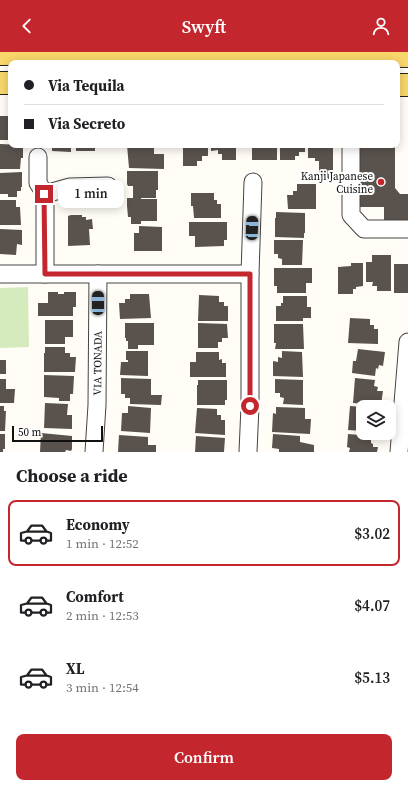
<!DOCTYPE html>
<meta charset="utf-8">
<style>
:root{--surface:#fff;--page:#f2f2f2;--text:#202124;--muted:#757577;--line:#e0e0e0;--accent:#c4262e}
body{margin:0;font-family:"Source Serif 4",serif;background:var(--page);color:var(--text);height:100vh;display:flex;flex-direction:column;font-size:15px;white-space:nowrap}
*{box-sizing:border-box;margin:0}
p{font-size:13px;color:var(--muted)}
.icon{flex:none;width:22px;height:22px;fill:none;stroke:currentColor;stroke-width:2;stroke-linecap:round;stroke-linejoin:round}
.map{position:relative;height:400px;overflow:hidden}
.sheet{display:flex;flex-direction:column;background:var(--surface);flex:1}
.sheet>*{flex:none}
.banner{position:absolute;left:8px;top:8px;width:392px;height:88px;border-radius:8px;box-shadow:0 2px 10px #0003;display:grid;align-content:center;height:88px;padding:0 16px;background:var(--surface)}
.fabs{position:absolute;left:356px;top:348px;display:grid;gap:8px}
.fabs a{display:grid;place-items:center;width:40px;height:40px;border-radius:8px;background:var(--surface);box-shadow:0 2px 10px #0003;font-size:20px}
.scale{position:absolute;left:12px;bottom:10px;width:91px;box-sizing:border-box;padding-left:4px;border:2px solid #111;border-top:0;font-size:11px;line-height:14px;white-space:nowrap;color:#111;-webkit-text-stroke:3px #fff;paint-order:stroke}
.end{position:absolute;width:18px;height:18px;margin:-9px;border:5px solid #c4262e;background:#fff;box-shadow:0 0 0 2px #fff}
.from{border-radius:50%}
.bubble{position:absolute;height:28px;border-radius:8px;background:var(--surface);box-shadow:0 2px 10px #0003;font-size:13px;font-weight:600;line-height:28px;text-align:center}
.car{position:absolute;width:12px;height:24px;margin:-12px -6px;border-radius:5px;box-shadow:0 0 3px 1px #0007;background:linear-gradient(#222 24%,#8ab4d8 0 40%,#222 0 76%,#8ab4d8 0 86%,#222 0)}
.banner b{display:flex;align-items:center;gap:14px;height:38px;font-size:15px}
.banner b+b{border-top:1px solid var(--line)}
.banner i{width:10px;height:10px;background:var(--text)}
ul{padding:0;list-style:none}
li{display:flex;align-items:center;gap:12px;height:66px;margin:0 8px 6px;padding:0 8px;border:2px solid transparent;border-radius:8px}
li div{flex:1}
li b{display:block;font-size:15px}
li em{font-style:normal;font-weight:600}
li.active{border-color:var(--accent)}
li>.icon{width:36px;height:36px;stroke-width:1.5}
h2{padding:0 16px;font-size:18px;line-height:48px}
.primary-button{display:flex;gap:8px;margin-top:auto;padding:8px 16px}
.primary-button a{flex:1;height:46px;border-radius:8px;background:var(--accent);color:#fff;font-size:16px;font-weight:600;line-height:46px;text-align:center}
header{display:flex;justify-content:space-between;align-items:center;height:52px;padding:0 16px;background:var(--accent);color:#fff;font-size:18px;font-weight:600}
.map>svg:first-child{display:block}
.green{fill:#d5ebbd}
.building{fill:#5a524d}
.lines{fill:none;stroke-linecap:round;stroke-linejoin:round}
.minor-casing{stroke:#444;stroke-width:19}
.major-casing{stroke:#222;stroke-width:24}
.minor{stroke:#fff;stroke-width:17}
.major{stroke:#f9d66b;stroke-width:22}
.route{stroke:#c4262e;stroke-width:5}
.poi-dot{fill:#c4262e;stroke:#fff;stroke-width:1.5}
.labels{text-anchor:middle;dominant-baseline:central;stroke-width:4;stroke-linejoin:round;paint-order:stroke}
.poi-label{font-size:11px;fill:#111;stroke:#fff;text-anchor:end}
.street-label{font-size:11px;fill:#111;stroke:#fff}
</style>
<header><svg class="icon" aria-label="back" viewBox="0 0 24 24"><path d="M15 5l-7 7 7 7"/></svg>Swyft<svg class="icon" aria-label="person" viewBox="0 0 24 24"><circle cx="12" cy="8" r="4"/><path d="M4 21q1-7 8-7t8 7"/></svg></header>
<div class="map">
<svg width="408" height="400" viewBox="0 0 408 400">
<rect width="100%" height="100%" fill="#fffdf5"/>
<path class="green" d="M28,235L29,295L0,296V236Z"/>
<path class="building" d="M0,64H11V88H0Z
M0,92L23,93V106H21L20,117H0Z
M52,93H71V100L52,99Z
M76,93H95V99H76Z
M127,93H154V102H164V117L129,116Z
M183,93H208V104H202V109H197V114H183Z
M211,93H236V108H222V102H218V98L211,99Z
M252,93H277V108H252Z
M280,93H305V100H299V104H295V108H280Z
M308,93H333V127H319V109H315V106H308Z
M356,93H395V136L400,142H408V169H384V155H357Z
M127,119H158V138H156V146H141V147H157V169H141V172H131V165H128L127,154V146H133V134H128L127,132Z
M22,120V135H21V139H17V145H8V142H0V121Z
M297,132H316V157H288L287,143H293V139H297Z
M191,141H214V148H217V152H221V166H194L193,154H191Z
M0,148H16V155H20L21,173H0Z
M276,160L305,161V181H304V186L275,185V166H276Z
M71,163H82V165H86V168L92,167L93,177H89L90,193L68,194V164Z
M189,170H227V188H224V194L195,195V184H189Z
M139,174L162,175V199H134V181H139Z
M0,177L22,178V193L17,192L16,203L0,202Z
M274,188H303L302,213H282V207L278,206V202H274Z
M372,203H391V239H377V234H372L373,230H366V210H372Z
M351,211H363V234L356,235V237H353V242H338V215L351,214Z
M394,212H408V241H394Z
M274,216H312V231H306V241H277V234H274Z
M48,240H58V242H64V240H76V255H73V264H38V251H48Z
M130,242H149L151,266L120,267L119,251H125V247H130Z
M199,243L219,244V250H224V254H228V269H198Z
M283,244H307V255H311V266H303V269H276V254H281V251H283Z
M350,266L370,267V273H374V277H378V292L348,291Z
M45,268H73V285H65V292H45Z
M125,271H154V293H138V297H128V289H126V286H125Z
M198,271L227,272L228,286H222V290H218V296H198Z
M274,272H303L304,297H275L276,291H274Z
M45,295H65V301H70V305H76L75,320H44V301H45Z
M358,297L385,300L383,314L379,313L378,317L376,316L375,324L352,321L353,309H356Z
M126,299H148V324L120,323L121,310H128V308H126Z
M282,299L302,300L303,325L273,324V309L278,310V305L282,306Z
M196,300H219V308L222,307V311H226V325H190V310H196Z
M0,308H6V322H0Z
M44,323L74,324L73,342H70V349H59V346L44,345Z
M121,326L151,327V343H162L161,353L130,352V346H125V342H121Z
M355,326L375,328L374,334L378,335L377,339H383L381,353L353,351Z
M0,327H6V337H15L14,351H0Z
M275,327L303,328V353L283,352L284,346L280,345V341H275Z
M198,328H227V348H225V353H197V333H198Z
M45,351L68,352L67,363H72V377L44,376Z
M0,354H4V359H6L5,379H0Z
M128,354L151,356L150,381L121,379L122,361H128Z
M350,354L363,355V379L348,378Z
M276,355L305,356V367H311L310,382L272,380L273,361L276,362Z
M197,356L217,357V363H221V368H225V383L195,381Z
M41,381L72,384V397L71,399L66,398L65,400H40Z
M0,382H5V397H3V400H0Z
M273,382L300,384V390L314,393V400H279V397L272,396Z
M348,382L371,384V391L373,392V395H378L377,400H349L350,396L347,395Z
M119,383L148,385V393H156V400H118Z
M196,384L225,386L224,400H195Z"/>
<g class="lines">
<defs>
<g id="minor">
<path d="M351,93V163L364,177H408"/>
<path d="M38,105V131L45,142"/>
<path d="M0,222H250"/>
<path d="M45,222V142L70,135L108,134"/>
<path id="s1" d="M94,400L97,353L98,222"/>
<path d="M248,400L250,354V222L253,130"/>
<path d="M399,400L408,290"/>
</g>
<path id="major" d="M0,2L151,1L408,4
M0,31H11
M397,33H408"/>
</defs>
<use href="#minor" class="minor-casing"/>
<use href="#major" class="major-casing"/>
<use href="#minor" class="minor"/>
<use href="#major" class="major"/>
</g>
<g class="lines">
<path class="route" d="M44,142L45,222H250V354"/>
</g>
<circle class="poi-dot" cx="381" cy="130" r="4"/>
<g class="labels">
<g class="poi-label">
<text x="373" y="124">Kanji Japanese<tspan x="373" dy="13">Cuisine</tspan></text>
</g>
<g class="street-label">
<text stroke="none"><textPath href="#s1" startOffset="89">VIA TONADA</textPath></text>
</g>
</g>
</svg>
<div class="fabs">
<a><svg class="icon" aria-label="layers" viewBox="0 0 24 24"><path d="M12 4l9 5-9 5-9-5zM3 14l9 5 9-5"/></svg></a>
</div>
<div class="scale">50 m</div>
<i class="end from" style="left:250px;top:354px"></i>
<i class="end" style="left:44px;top:142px"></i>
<div class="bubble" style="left:58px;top:128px;width:66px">1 min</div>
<i class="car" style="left:252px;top:176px;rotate:2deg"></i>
<i class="car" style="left:98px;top:251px;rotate:0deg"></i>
<div class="banner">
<b><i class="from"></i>Via Tequila</b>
<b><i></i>Via Secreto</b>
</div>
</div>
<section class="sheet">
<h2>Choose a ride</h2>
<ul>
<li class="active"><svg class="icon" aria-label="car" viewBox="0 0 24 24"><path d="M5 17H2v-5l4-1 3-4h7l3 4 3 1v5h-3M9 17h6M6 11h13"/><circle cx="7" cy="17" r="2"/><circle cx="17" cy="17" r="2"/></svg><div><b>Economy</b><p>1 min · 12:52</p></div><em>$3.02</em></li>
<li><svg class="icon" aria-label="car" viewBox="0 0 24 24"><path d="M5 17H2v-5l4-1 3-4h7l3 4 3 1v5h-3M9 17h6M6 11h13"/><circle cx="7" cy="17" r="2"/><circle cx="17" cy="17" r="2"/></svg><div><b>Comfort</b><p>2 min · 12:53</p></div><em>$4.07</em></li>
<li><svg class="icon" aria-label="car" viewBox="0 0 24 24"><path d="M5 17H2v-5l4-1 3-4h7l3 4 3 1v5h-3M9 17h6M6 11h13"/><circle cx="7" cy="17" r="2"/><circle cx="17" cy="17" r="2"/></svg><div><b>XL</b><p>3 min · 12:54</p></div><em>$5.13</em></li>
</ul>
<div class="primary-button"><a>Confirm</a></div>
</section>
